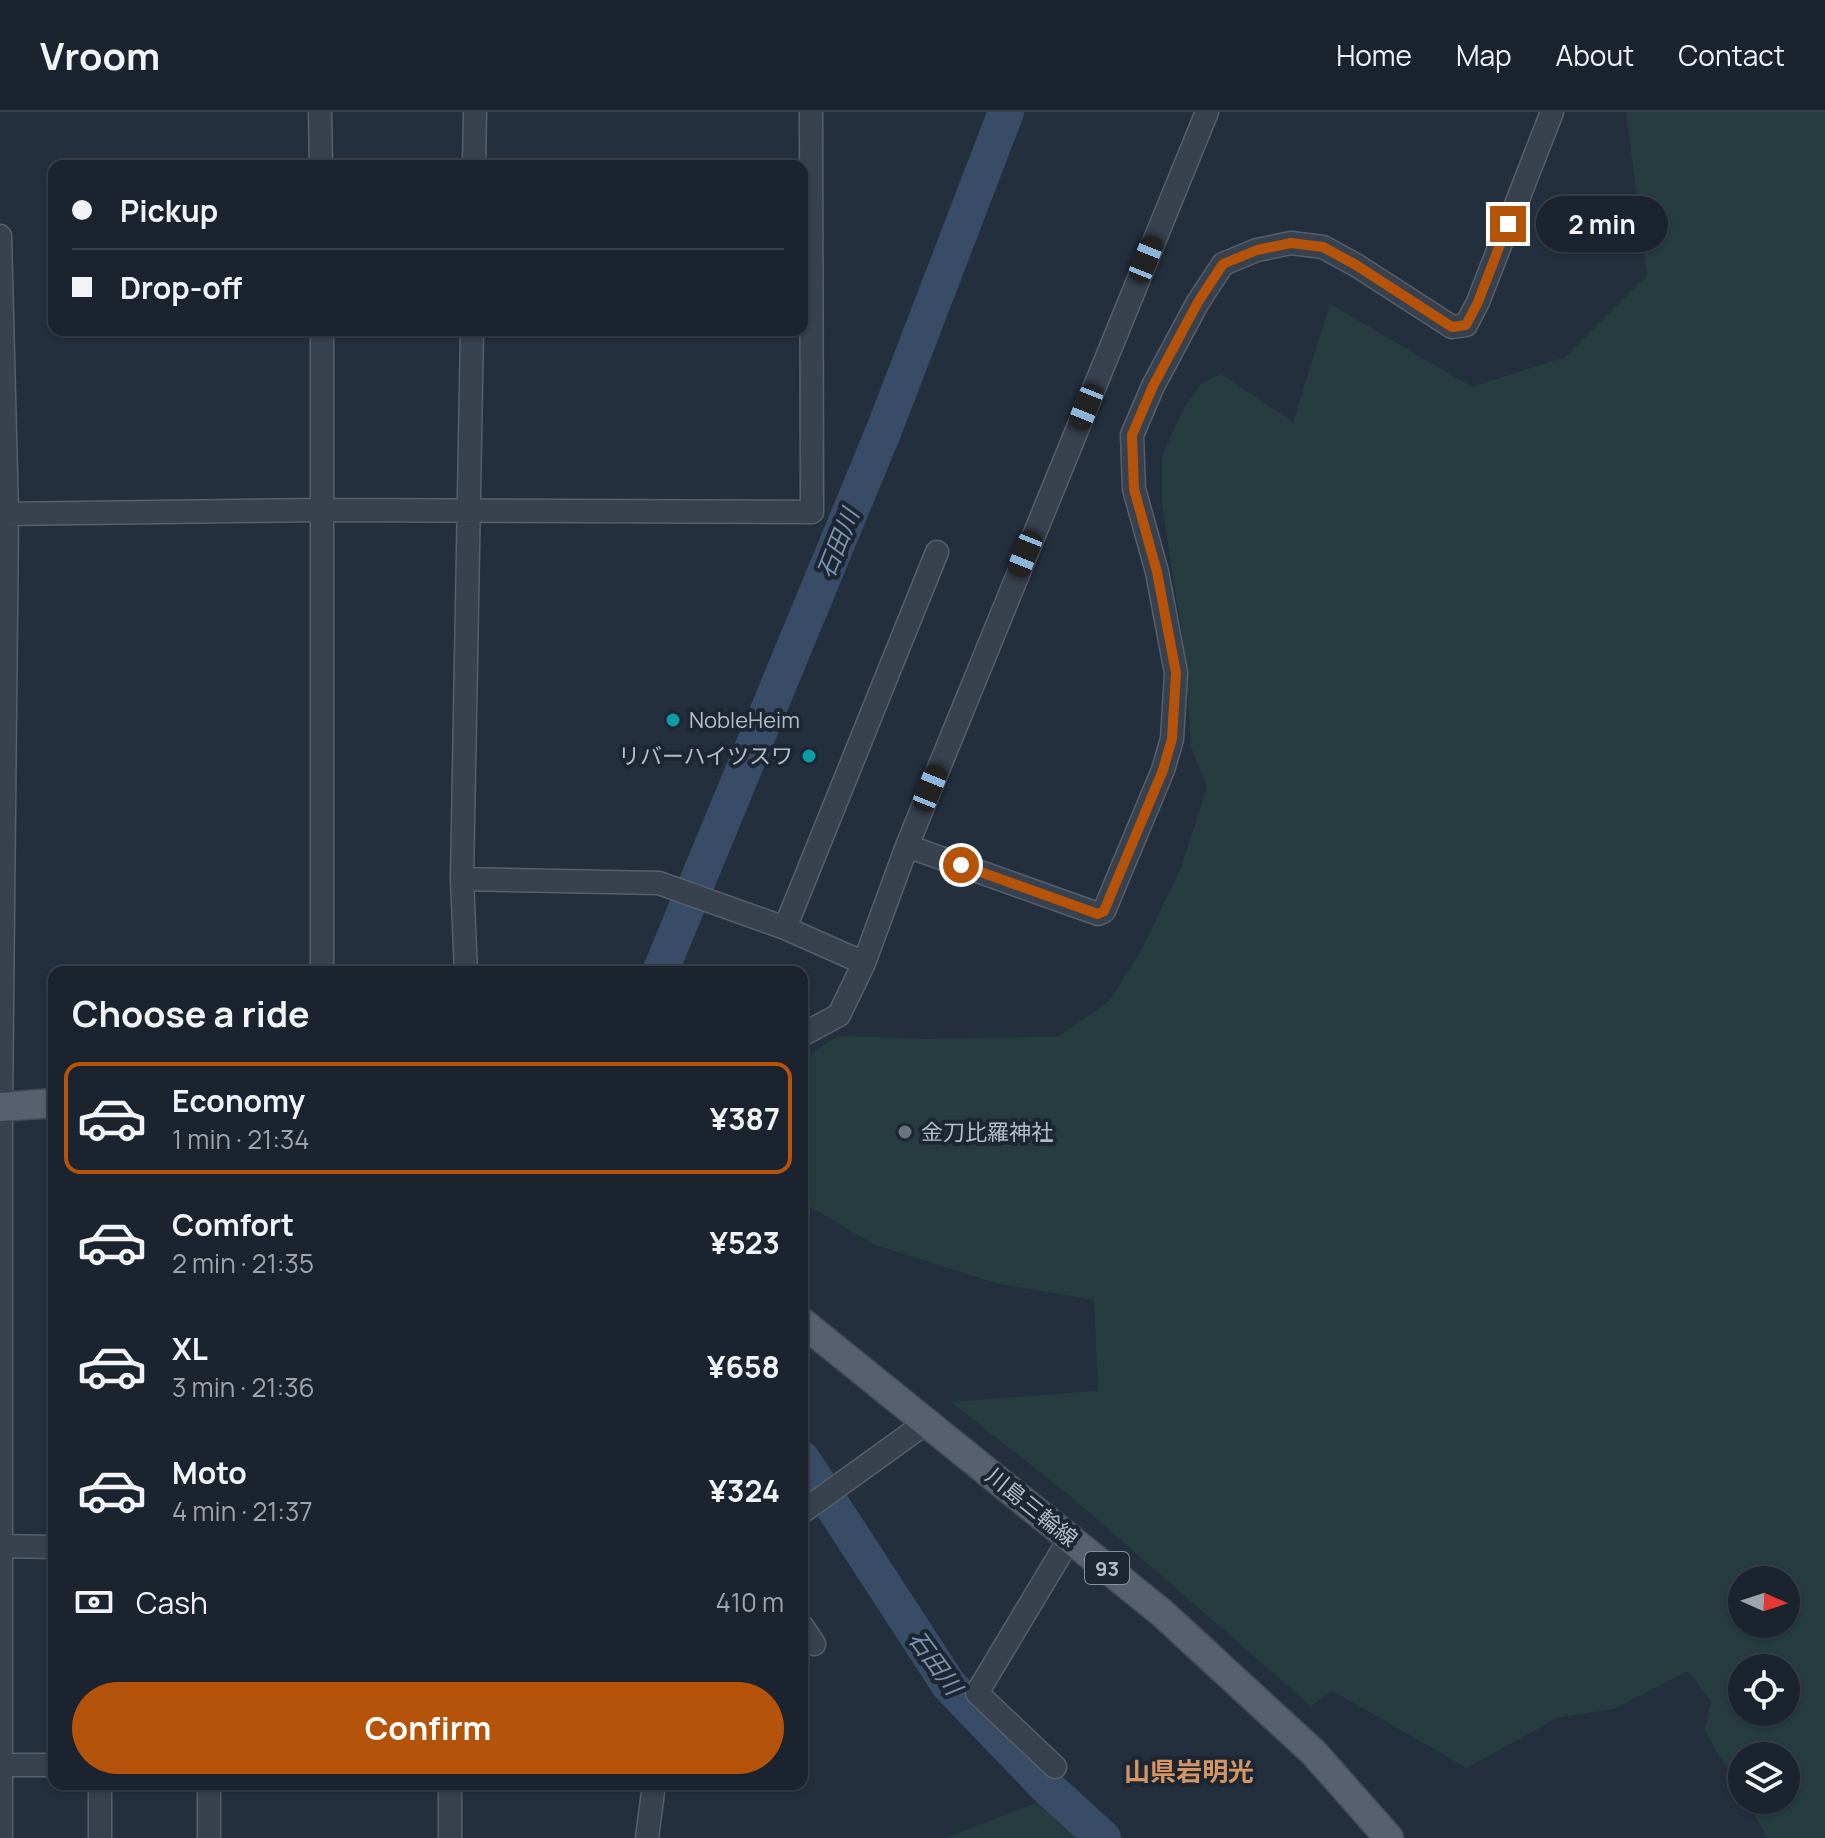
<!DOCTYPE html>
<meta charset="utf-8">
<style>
:root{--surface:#1b232e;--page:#242b36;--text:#f1f3f6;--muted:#a0a4aa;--line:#39404a;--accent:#b45309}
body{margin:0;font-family:Manrope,"Noto Sans JP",sans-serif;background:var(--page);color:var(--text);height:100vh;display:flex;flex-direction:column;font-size:30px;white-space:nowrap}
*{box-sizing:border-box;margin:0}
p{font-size:26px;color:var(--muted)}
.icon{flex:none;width:44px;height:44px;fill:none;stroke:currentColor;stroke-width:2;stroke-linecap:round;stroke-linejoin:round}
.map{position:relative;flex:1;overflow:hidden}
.sheet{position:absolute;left:48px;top:854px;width:760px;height:824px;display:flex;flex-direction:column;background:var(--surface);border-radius:16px;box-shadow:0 2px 6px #0004,0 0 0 2px var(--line)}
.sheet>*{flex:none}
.top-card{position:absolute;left:48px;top:48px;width:760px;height:176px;border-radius:16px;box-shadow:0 2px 6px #0004,0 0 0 2px var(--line);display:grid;align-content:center;height:176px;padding:0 24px;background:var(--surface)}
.needle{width:52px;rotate:93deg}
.fabs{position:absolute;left:1728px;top:1454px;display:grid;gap:16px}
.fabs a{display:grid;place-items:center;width:72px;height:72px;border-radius:50%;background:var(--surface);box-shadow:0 2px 6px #0004,0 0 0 2px var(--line);font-size:40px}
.end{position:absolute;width:36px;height:36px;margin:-18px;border:10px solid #b45309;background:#fff;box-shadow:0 0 0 4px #fff}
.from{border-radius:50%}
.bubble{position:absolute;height:56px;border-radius:28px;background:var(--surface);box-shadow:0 2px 6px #0004,0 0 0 2px var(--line);font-size:26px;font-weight:700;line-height:56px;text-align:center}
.car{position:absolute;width:24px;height:48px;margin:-24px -12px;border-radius:10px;box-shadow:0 0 6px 2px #0007;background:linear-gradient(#222 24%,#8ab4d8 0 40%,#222 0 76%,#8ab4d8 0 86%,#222 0)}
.top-card b{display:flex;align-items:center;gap:28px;height:76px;font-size:30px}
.top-card b+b{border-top:2px solid var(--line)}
.top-card i{width:20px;height:20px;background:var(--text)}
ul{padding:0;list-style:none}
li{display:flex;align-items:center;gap:24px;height:112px;margin:0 16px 12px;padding:0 8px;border:4px solid transparent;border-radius:16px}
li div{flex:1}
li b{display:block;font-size:30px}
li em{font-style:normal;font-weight:700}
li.on{border-color:var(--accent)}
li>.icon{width:72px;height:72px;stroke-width:1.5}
h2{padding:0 24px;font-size:36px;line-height:96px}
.pay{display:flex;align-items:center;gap:20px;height:88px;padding:0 24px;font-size:30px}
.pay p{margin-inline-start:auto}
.action{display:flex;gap:16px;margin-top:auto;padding:16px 24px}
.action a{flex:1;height:92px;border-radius:48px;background:var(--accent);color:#fff;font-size:32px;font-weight:700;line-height:92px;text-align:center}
header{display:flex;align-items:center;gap:48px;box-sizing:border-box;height:112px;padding:0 40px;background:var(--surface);border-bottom:2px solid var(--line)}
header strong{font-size:38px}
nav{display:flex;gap:44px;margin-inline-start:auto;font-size:28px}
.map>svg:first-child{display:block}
.green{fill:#263c3f;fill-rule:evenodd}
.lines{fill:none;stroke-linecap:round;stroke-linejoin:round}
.river{stroke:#394c67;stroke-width:36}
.minor-casing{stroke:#565f6c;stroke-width:25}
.major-casing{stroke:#414a57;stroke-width:31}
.minor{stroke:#38414e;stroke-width:22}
.major{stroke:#56606e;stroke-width:28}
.route{stroke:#b45309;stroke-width:10}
.culture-dot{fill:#0f9aa8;stroke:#1d2633;stroke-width:3}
.worship-dot{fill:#6b7280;stroke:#1d2633;stroke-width:3}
.labels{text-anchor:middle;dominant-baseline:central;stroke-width:8;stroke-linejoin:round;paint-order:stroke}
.shield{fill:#1d2633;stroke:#878f9c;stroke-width:2}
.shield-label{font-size:20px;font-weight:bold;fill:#b4bcc9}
.poi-label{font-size:22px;fill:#b4bcc9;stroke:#1d2633;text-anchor:start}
.street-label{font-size:22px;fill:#b4bcc9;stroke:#1d2633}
.water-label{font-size:24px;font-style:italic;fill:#7c92b1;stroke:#1d2633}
.quarter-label{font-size:26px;font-weight:bold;fill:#d59563;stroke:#1d2633}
</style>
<header>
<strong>Vroom</strong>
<nav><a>Home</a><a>Map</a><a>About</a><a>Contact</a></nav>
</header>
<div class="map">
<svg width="1825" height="1726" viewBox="0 0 1825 1726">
<rect width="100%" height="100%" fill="#242f3e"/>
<path class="green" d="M1626,0H1825V1726H1768L1745,1688H1786V1644H1742V1682L1705,1619L1711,1589L1688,1559L1613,1597L1557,1606L1467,1656L1333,1579L1311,1594L1069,1383L951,1290L1098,1279L1094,1188L999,1172L875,1133L802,1090V947L839,924L923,927L1058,925L1110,888L1143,835L1182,753L1207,675L1191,635L1186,550L1162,392V344L1183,298L1201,272L1221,262L1293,310L1330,192L1472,275L1565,245L1647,163ZM1742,1468H1786V1512H1742ZM1742,1556H1786V1600H1742Z
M1052,1685L1090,1726H947V1725Z"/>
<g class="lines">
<path class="river" d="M660,860L884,318L1006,0
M802,1347L949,1573L1047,1675L1103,1726"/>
<defs>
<path id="minor" d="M320,0L321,54
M474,54L475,0
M0,124L7,402L1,995V1726
M322,218V860
M0,402L323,398L812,400L811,0
M907,734L1098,802L1104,799L1163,658L1172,627L1176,561L1157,460L1134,377L1132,323L1153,274L1198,190L1223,152L1257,138L1291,131L1323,135L1356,153L1452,215L1466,213L1478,190L1552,0
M462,767L659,771L785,816L864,851
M785,816L937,440
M466,860L462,767L472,218
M802,923L839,903L864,851L907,734L1207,0
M802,1400L927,1310
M1,1434L54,1435
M802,1514L814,1532
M0,1653H54
M1055,1655L977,1581L1070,1426
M100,1672V1726
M450,1672V1726
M209,1726V1672
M647,1726L654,1672"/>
<path id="major" d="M0,995L54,991
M802,1210L1162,1501L1314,1641L1389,1726"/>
</defs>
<use href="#minor" class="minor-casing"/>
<use href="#major" class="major-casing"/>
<use href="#minor" class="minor"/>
<use href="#major" class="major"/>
</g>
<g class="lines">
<path class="route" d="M961,753L1098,802L1104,799L1163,658L1172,627L1176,561L1157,460L1134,377L1132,323L1153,274L1198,190L1223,152L1257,138L1291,131L1323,135L1356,153L1452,215L1466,213L1478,190L1508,112"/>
</g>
<g class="culture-dot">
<circle cx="673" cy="608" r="8"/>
<circle cx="809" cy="644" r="8"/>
</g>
<circle class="worship-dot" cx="905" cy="1020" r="8"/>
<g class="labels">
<rect class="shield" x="1085" y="1440" width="44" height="32" rx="6"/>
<g class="shield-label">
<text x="1107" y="1456">93</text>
</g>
<g class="poi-label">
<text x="689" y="608">NobleHeim</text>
<text x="793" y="644" text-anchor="end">リバーハイツスワ</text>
<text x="921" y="1020">金刀比羅神社</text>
</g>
<g class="street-label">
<text transform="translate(1032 1395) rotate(39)">川島三輪線</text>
</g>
<g class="water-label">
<text transform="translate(837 431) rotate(-68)">石田川</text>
<text transform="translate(936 1550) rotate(54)">石田川</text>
</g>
<g class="quarter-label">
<text x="1189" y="1659">山県岩明光</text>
</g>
</g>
</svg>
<div class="fabs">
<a><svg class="needle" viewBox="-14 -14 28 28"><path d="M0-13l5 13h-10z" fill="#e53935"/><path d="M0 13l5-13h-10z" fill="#a0a4aa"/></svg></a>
<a><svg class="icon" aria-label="locate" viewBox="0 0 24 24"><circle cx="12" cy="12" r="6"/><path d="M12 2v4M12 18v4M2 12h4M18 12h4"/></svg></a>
<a><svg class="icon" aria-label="layers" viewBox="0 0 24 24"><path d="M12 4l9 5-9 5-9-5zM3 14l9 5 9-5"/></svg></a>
</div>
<i class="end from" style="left:961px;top:753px"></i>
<i class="end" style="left:1508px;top:112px"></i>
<div class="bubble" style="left:1536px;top:84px;width:132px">2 min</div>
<i class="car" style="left:1146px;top:147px;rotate:22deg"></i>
<i class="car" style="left:1086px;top:295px;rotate:202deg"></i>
<i class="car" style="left:1025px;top:442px;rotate:202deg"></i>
<i class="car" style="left:930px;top:676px;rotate:22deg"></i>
<div class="top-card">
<b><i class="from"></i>Pickup</b>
<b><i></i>Drop-off</b>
</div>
<section class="sheet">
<h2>Choose a ride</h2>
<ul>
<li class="on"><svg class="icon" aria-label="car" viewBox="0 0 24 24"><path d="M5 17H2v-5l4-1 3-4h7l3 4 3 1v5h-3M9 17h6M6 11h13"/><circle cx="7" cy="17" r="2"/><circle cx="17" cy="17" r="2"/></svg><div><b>Economy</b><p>1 min · 21:34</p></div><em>¥387</em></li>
<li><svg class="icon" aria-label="car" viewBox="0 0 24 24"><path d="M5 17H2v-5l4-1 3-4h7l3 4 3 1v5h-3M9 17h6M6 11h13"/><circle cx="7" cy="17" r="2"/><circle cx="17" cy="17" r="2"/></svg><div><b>Comfort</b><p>2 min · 21:35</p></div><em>¥523</em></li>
<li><svg class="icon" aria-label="car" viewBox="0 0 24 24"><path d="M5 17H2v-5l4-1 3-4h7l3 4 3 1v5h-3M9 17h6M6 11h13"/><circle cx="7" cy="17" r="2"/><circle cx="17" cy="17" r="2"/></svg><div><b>XL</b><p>3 min · 21:36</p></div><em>¥658</em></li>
<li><svg class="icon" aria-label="car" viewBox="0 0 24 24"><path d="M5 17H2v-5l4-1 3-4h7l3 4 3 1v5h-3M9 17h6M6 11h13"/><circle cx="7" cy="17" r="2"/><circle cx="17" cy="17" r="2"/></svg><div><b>Moto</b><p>4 min · 21:37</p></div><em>¥324</em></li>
</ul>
<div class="pay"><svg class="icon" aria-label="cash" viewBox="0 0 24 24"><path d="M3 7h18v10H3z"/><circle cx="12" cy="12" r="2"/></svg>Cash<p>410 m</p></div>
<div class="action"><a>Confirm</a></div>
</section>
</div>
